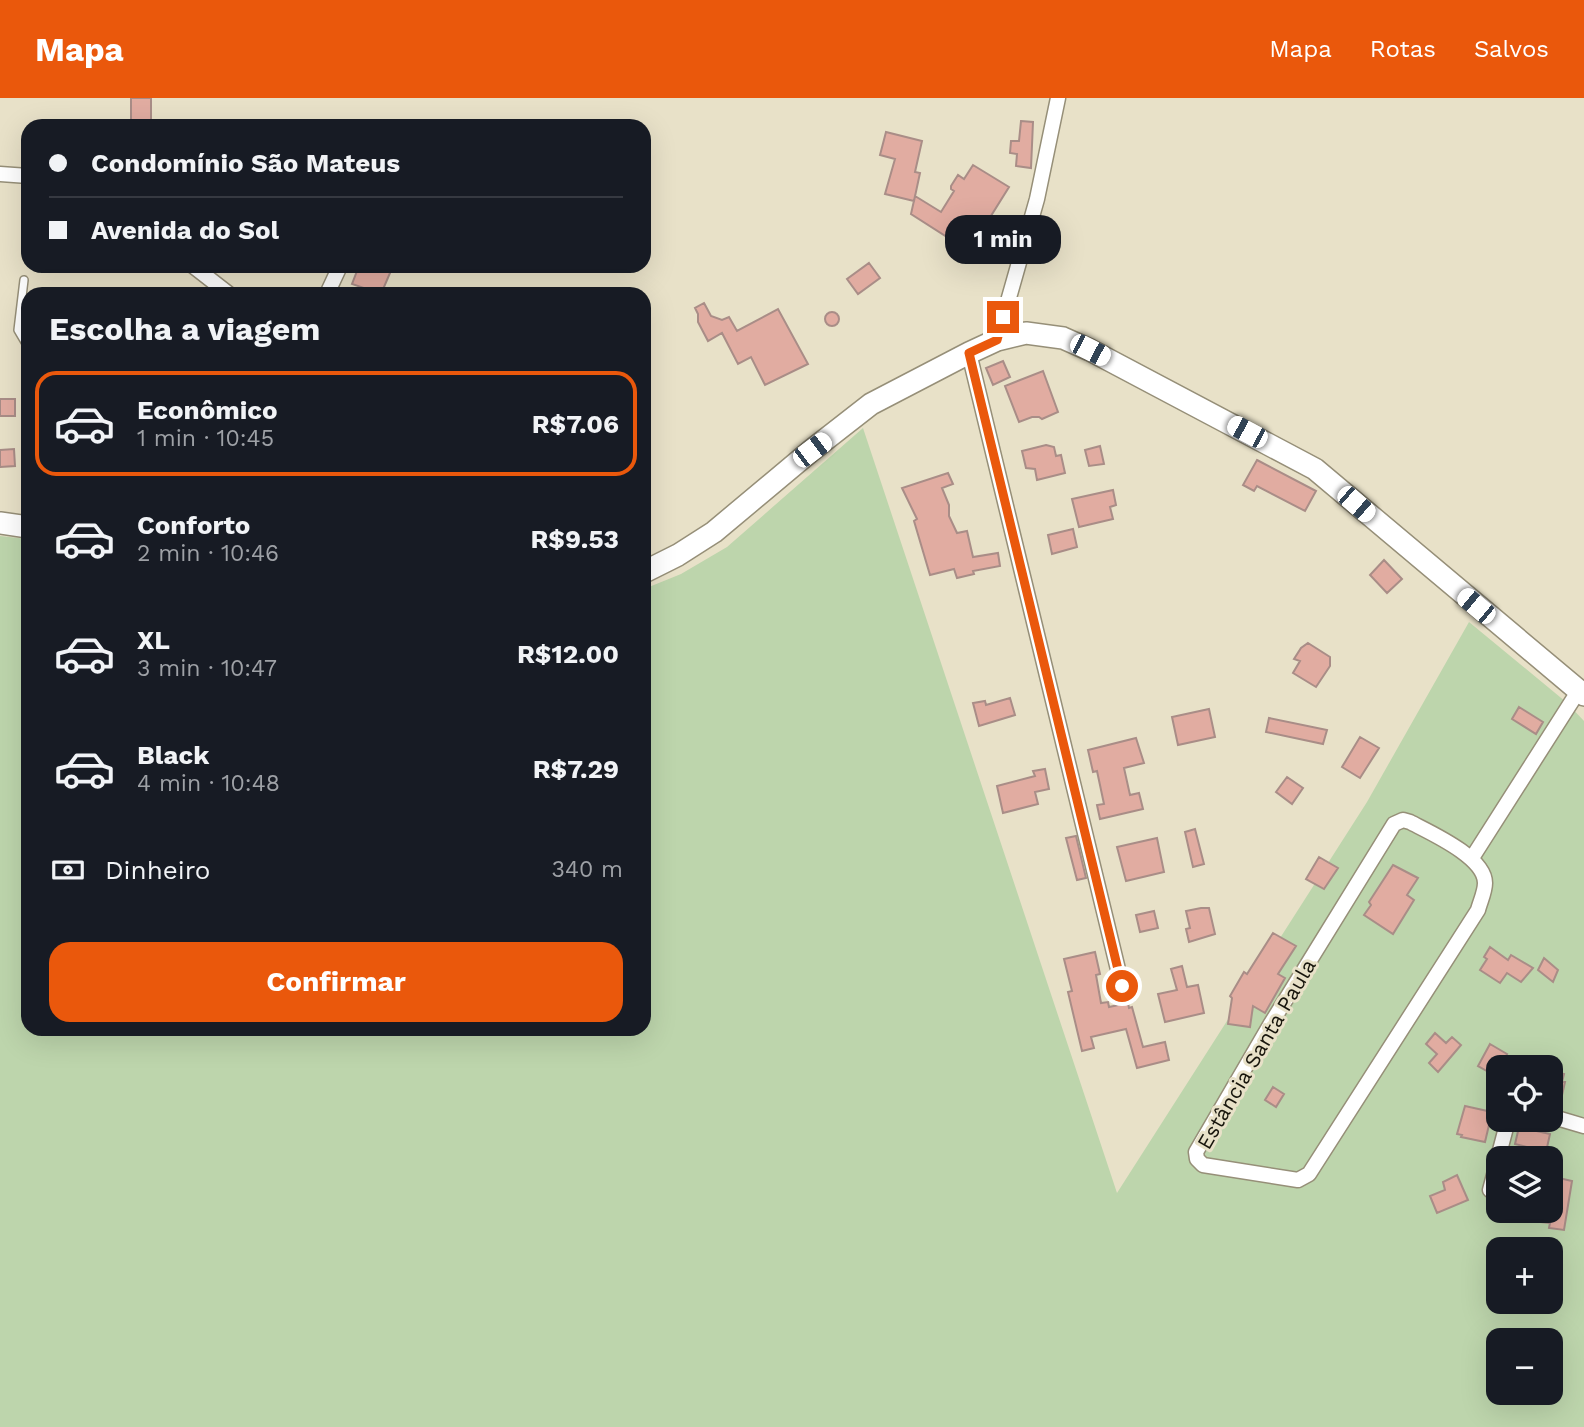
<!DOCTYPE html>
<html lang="pt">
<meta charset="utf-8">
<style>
:root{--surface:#171b24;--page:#20242c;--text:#f1f3f6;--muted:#9ea1a6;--line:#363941;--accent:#ea580c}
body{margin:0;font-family:"Work Sans",sans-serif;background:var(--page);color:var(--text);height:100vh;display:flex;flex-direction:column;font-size:26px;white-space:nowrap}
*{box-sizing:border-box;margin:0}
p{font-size:23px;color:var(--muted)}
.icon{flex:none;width:38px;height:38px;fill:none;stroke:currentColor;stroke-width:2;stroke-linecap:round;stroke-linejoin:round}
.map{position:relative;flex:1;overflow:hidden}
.side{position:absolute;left:21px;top:189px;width:630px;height:749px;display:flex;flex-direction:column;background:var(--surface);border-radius:21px;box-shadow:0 7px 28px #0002}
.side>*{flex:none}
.guide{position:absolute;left:21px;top:21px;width:630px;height:154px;border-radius:21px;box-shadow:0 7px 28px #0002;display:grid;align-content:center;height:154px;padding:0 28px;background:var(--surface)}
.tools{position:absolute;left:1486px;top:957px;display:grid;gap:14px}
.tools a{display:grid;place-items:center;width:77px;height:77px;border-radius:14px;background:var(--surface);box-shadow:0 7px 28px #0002;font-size:35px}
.end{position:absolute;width:32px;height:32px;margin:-16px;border:9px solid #ea580c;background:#fff;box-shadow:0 0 0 4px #fff}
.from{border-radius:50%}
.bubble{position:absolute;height:49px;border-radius:21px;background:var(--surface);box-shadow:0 7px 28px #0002;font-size:23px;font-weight:700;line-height:49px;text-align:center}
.car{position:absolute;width:21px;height:42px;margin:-21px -10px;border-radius:9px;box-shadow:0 0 5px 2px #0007;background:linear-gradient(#fff 24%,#345 0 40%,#fff 0 76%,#345 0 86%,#fff 0)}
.guide b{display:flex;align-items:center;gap:24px;height:66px;font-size:26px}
.guide b+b{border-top:2px solid var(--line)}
.guide i{width:18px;height:18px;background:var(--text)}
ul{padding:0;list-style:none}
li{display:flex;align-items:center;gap:21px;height:105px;margin:0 14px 10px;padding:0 14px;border:4px solid transparent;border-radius:21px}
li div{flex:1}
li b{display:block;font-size:26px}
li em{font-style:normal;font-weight:700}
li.on{border-color:var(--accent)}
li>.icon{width:63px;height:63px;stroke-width:1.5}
h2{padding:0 28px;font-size:32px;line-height:84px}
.pay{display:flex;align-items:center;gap:18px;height:77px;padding:0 28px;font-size:26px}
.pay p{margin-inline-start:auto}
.primary-button{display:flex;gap:14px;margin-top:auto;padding:14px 28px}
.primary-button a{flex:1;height:80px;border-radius:21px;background:var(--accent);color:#fff;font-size:28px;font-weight:700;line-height:80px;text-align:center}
header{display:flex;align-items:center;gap:42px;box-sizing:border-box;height:98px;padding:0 35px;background:var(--accent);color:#fff}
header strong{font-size:33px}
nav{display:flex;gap:38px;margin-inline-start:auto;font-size:24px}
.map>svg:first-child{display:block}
.green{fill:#bdd5ac;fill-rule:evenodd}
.building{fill:#e1aca1;stroke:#a98d87;stroke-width:2}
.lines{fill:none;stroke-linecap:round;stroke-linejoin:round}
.lane-casing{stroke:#968f78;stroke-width:10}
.street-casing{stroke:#968f78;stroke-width:17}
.secondary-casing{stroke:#968f78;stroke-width:24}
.lane{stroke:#fff;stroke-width:7}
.street{stroke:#fff;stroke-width:14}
.secondary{stroke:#fff;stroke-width:21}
.route{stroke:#ea580c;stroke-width:9}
.labels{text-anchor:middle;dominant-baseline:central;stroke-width:6;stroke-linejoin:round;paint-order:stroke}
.street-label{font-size:21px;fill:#17150c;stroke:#e8e1c8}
</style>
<header>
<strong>Mapa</strong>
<nav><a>Mapa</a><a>Rotas</a><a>Salvos</a></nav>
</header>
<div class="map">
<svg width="1584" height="1329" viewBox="0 0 1584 1329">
<rect width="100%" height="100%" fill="#e8e1c8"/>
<path class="green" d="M863,330L1117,1095L1367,704L1469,524L1566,604L1584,623V1329H0V438L28,441V931H644V491L681,476L727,449ZM1498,970H1550V1022H1498ZM1498,1060H1550V1113H1498ZM1498,1152H1550V1204H1498ZM1498,1242H1550V1295H1498Z"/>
<path class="building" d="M131,0H151V28H131Z
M1021,23L1033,24L1031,70L1016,68L1017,56L1010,55L1011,43H1019Z
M886,34L922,43L915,74L920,75L914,103L885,96L895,61L880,57Z
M973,67L1009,89L969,153L911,116L915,98L941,114L954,93L951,91V88L958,77L964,81Z
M869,165L880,180L858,196L847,181Z
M355,168H393L381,196L352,186L357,173Z
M704,205L711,218L722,222L729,219L737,233L778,211L808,266L765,287L751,259L738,266L722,235L708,243L698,224V216L695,210Z
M825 221a7 7 0 1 1 14 0a7 7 0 1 1-14 0Z
M1003,263L1010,279L993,287L986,270Z
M1043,273L1058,314L1042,321L1039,319H1032L1019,324L1005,288Z
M0,301H15V318H0Z
M1046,347L1054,349L1056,358L1061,357L1065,375L1037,382L1035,371L1026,370L1022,353Z
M1100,348L1104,366L1089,368L1085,352Z
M14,351L15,368L0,369V352Z
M1257,362L1316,393L1305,413L1257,388L1254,393L1243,387Z
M948,375L953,386L942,390L949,407V418L957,435L967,433L973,459L998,455L1000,468L973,473L974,476L957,480L954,471L930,477L914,423L917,421L902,390Z
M1113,392L1116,407L1110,409L1113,421L1079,429L1072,401Z
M1073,431L1077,449L1052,456L1048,437Z
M1384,462L1402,481L1387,495L1370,477Z
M1308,545L1330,559V568L1316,589L1293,575L1300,563L1294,561L1301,550Z
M1010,600L1015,617L979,628L973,605L985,603L986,607Z
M1519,609L1543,624L1536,636L1512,621Z
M1209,611L1215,639L1178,647L1172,619Z
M1269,620L1327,632L1323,646L1266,634Z
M1360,639L1379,650L1360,680L1342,669Z
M1136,640L1144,665L1124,670L1130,697L1139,695L1143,711L1100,721L1097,707L1104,706L1097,673L1093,674L1088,652Z
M1045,671L1049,691L1035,694L1038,706L1003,715L997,688L1035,678L1033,673Z
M1287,679L1303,690L1292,706L1276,694Z
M1195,731L1204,766L1193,769L1185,734Z
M1076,738L1086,780L1077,782L1066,740Z
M1157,740L1164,774L1126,783L1117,749Z
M1319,759L1338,770L1324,791L1306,781Z
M1393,767L1418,780L1407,797L1414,802L1393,836L1364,817L1371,807L1369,804Z
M1201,810H1209L1215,836L1189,844L1186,831L1190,830L1186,813Z
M1154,813L1158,830L1140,834L1136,817Z
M1273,835L1296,848L1278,876L1285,880L1265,915L1253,908L1250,929L1228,926L1232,900L1230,898L1244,874L1247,876Z
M1490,849L1508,862L1511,857L1533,870L1521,884L1507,875L1500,885L1480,872L1487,861L1484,859Z
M1095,854L1100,876L1096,877L1101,905L1108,904L1109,909L1128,905L1129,910L1132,909L1143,949L1165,944L1169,962L1137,970L1126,931L1091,939L1094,950L1082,953L1068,894L1072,893L1064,861Z
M1544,860L1558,872L1553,884L1538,872Z
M1182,868L1187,889L1198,887L1204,915L1165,924L1158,896L1177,892L1171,871Z
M1435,935L1446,945L1452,939L1461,947L1438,974L1429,965L1437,956L1426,946Z
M1490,946L1507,956L1494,977L1478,968Z
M1550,973L1564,976L1562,984H1565L1560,1006L1550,1004Z
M1273,989L1284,996L1276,1009L1265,1002Z
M1465,1008L1492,1014L1485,1044L1461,1039L1462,1037L1457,1036Z
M1519,1029L1550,1036L1546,1054L1515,1046Z
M1457,1077L1468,1102L1437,1115L1430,1098L1445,1092L1443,1084Z
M1550,1078L1572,1083L1564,1132L1549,1130L1550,1125L1541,1124L1543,1113H1550Z"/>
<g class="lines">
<defs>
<path id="lane" d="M24,182L18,232L28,249"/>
<path id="street" d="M0,76L28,78
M193,168L229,196
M327,196L340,168
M997,242L1037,101L1058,0
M969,255L1122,888
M1403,722L1410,724C1431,735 1485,759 1485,785C1485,794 1480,804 1478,812L1309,1076L1298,1082L1203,1067L1197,1061L1196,1054L1270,927L1394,726Z
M1472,760L1579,592
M1550,1018L1584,1028
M1498,1060L1508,1022
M1490,1092L1498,1062"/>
<path id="secondary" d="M0,425L28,429
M644,474L678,457L714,434L812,352L871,306L969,255L997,242L1026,235L1063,240L1090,252L1315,371L1584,597"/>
</defs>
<use href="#lane" class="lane-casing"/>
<use href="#street" class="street-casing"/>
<use href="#secondary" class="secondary-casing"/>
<use href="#lane" class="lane"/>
<use href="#street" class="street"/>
<use href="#secondary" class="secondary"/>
</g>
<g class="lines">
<path class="route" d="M1003,219L997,242L969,255L1122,888"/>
</g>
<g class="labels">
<g class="street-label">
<text transform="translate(1256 956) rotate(-60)">Estância Santa Paula</text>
</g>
</g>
</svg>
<div class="tools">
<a><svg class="icon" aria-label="locate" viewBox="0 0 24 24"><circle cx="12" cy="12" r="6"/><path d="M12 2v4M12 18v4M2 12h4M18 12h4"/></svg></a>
<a><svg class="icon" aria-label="layers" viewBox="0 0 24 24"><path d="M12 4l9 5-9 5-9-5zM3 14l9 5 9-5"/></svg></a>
<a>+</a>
<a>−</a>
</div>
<i class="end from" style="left:1122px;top:888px"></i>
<i class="end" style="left:1003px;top:219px"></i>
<div class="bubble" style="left:945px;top:117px;width:116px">1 min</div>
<i class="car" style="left:1090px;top:252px;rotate:117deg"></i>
<i class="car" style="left:1247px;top:334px;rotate:298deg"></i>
<i class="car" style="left:812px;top:352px;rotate:53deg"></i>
<i class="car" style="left:1356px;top:406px;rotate:131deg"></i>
<i class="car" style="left:1476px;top:508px;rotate:310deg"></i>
<div class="guide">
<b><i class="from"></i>Condomínio São Mateus</b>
<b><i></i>Avenida do Sol</b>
</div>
<section class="side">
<h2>Escolha a viagem</h2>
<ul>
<li class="on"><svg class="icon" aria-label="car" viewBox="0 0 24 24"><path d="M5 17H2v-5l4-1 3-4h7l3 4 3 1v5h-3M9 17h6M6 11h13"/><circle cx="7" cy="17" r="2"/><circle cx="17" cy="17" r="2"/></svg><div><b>Econômico</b><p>1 min · 10:45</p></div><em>R$7.06</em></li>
<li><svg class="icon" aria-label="car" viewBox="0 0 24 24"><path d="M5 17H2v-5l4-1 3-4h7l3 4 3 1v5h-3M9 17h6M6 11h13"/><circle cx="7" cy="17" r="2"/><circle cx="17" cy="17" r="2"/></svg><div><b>Conforto</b><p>2 min · 10:46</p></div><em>R$9.53</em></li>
<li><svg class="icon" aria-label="car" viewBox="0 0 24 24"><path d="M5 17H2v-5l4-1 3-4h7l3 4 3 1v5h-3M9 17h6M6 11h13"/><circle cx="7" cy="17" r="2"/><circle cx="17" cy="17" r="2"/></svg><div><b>XL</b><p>3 min · 10:47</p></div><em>R$12.00</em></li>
<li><svg class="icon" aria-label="car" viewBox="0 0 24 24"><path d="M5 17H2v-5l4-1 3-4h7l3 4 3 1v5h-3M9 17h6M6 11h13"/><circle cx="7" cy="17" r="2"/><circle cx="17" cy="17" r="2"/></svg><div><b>Black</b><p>4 min · 10:48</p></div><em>R$7.29</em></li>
</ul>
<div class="pay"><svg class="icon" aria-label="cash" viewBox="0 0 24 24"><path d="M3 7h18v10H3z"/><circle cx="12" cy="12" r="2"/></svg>Dinheiro<p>340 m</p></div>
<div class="primary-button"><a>Confirmar</a></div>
</section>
</div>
